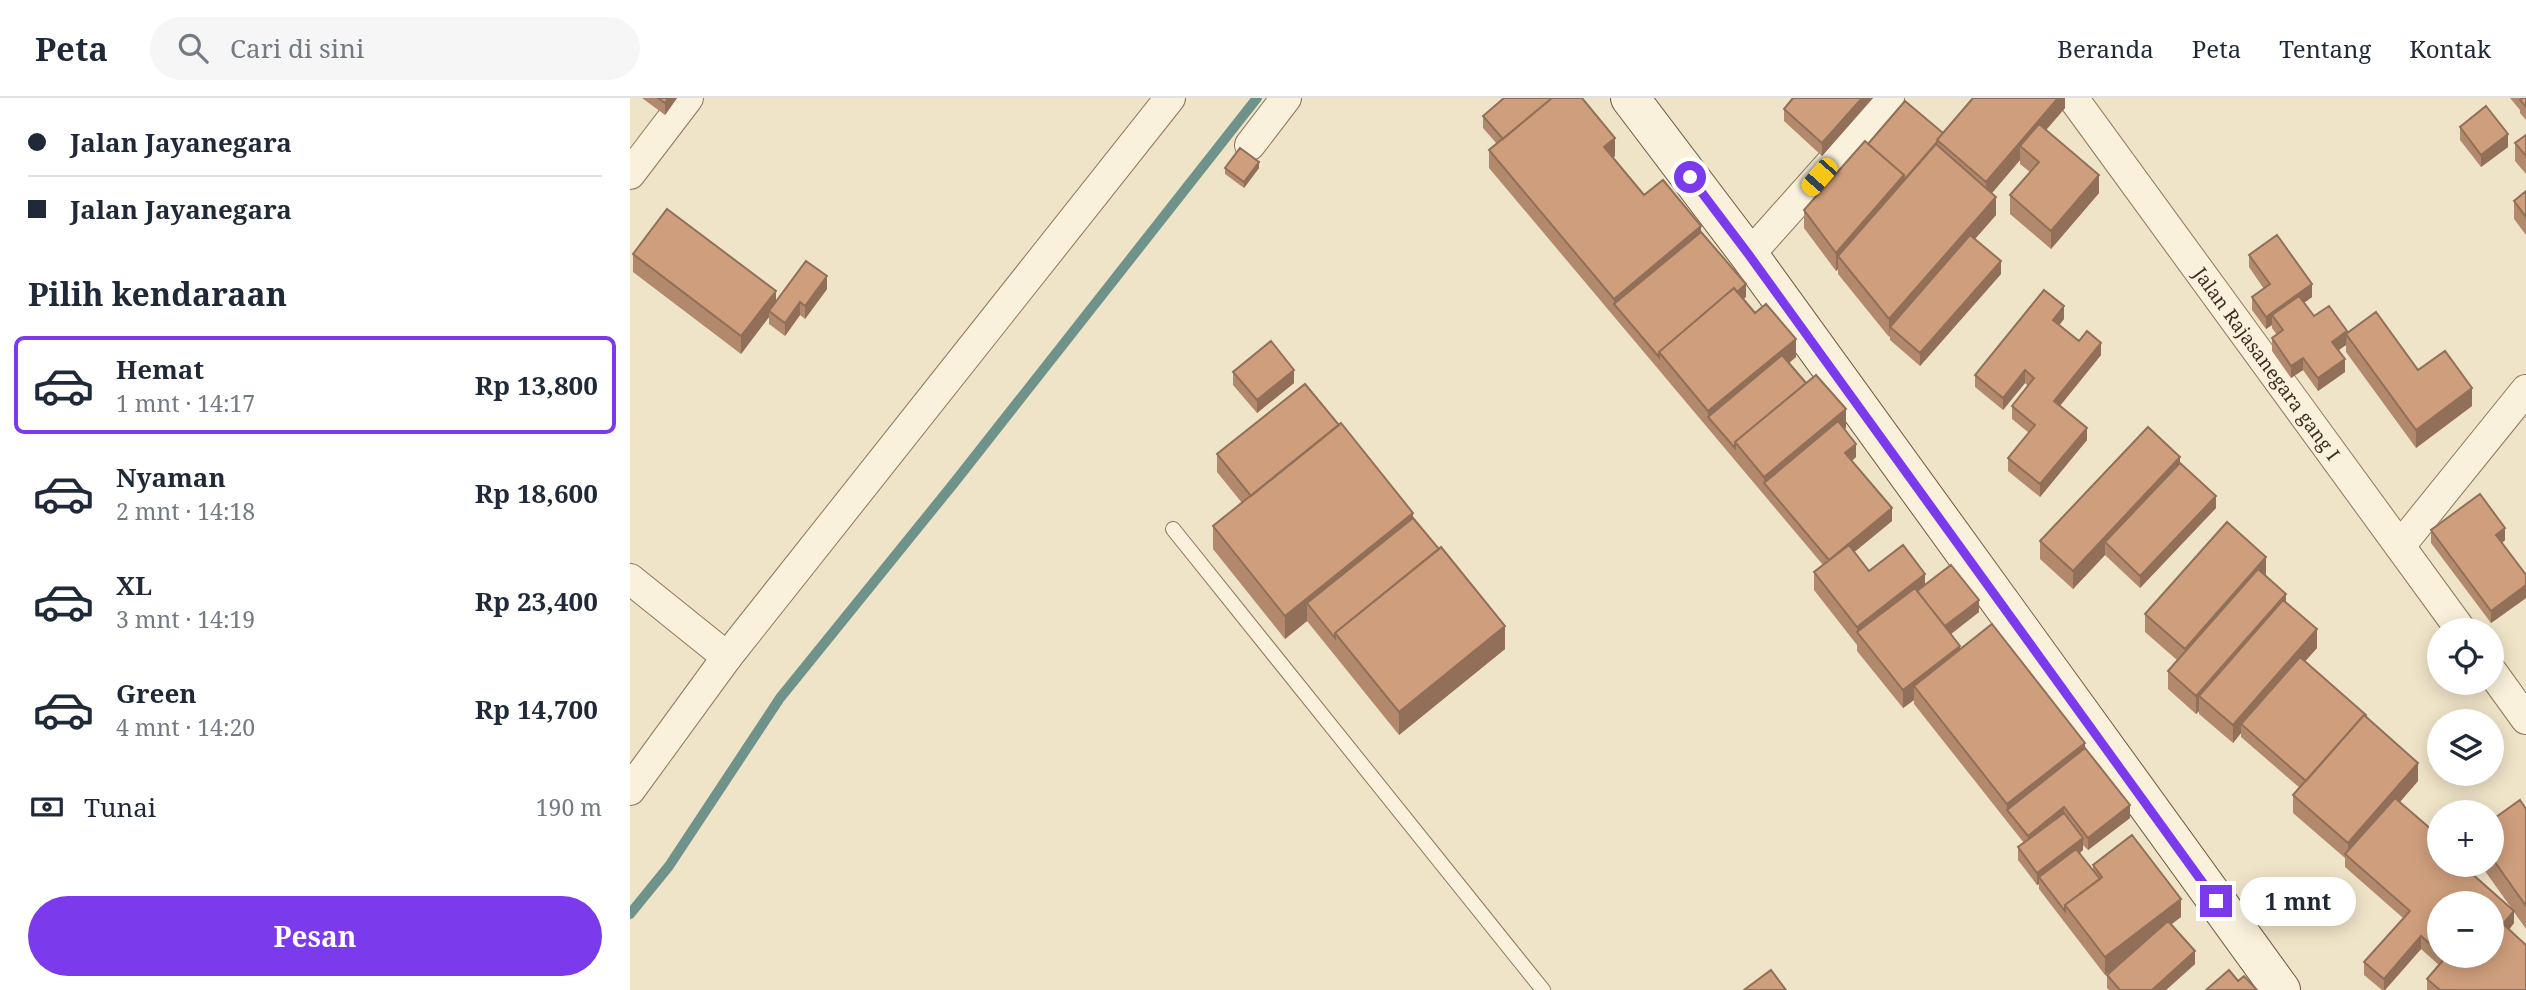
<!DOCTYPE html>
<html lang="id">
<meta charset="utf-8">
<style>
:root{--surface:#fff;--page:#f6f6f7;--text:#1f2937;--muted:#747a83;--line:#e0e1e3;--accent:#7c3aed}
body{margin:0;font-family:"Noto Serif",serif;background:var(--page);color:var(--text);height:100vh;display:flex;flex-direction:column;font-size:26px;white-space:nowrap}
*{box-sizing:border-box;margin:0}
p{font-size:23px;color:var(--muted)}
.icon{flex:none;width:38px;height:38px;fill:none;stroke:currentColor;stroke-width:2;stroke-linecap:round;stroke-linejoin:round}
.map{position:relative;flex:1;overflow:hidden}
.drawer{display:flex;flex-direction:column;background:var(--surface);width:630px}
.drawer>*{flex:none}
.banner{display:grid;align-content:center;height:154px;padding:0 28px;background:var(--surface)}
.controls{position:absolute;left:1797px;top:520px;display:grid;gap:14px}
.controls a{display:grid;place-items:center;width:77px;height:77px;border-radius:50%;background:var(--surface);box-shadow:0 4px 18px #0003;font-size:35px}
.end{position:absolute;width:32px;height:32px;margin:-16px;border:9px solid #7c3aed;background:#fff;box-shadow:0 0 0 4px #fff}
.from{border-radius:50%}
.bubble{position:absolute;height:49px;border-radius:24px;background:var(--surface);box-shadow:0 4px 18px #0003;font-size:23px;font-weight:700;line-height:49px;text-align:center}
.car{position:absolute;width:21px;height:42px;margin:-21px -10px;border-radius:9px;box-shadow:0 0 5px 2px #0007;background:linear-gradient(#f5c518 24%,#345 0 40%,#f5c518 0 76%,#345 0 86%,#f5c518 0)}
.banner b{display:flex;align-items:center;gap:24px;height:66px;font-size:26px}
.banner b+b{border-top:2px solid var(--line)}
.banner i{width:18px;height:18px;background:var(--text)}
ul{padding:0;list-style:none}
li{display:flex;align-items:center;gap:21px;height:98px;margin:0 14px 10px;padding:0 14px;border:4px solid transparent;border-radius:10px}
li div{flex:1}
li b{display:block;font-size:26px}
li em{font-style:normal;font-weight:700}
li.current{border-color:var(--accent)}
li>.icon{width:63px;height:63px;stroke-width:1.5}
h2{padding:0 28px;font-size:32px;line-height:84px}
.pay{display:flex;align-items:center;gap:18px;height:77px;padding:0 28px;font-size:26px}
.pay p{margin-inline-start:auto}
.action{display:flex;gap:14px;margin-top:auto;padding:14px 28px}
.action a{flex:1;height:80px;border-radius:42px;background:var(--accent);color:#fff;font-size:28px;font-weight:700;line-height:80px;text-align:center}
header{display:flex;align-items:center;gap:42px;box-sizing:border-box;height:98px;padding:0 35px;background:var(--surface);border-bottom:2px solid var(--line)}
header strong{font-size:33px}
nav{display:flex;gap:38px;margin-inline-start:auto;font-size:24px}
.search{width:490px;height:63px;background:var(--page);display:flex;align-items:center;gap:18px;box-sizing:border-box;padding:0 24px;border-radius:38px;color:var(--muted);font-size:26px}
main{display:flex;flex:1;min-height:0}
.map>svg:first-child{display:block}
.lines{fill:none;stroke-linecap:round;stroke-linejoin:round}
.stream{stroke:#6f938a;stroke-width:10}
.service-casing{stroke:#8d765c;stroke-width:16}
.minor-casing{stroke:#8d765c;stroke-width:32}
.secondary-casing{stroke:#6f573f;stroke-width:40}
.service{stroke:#faf1dc;stroke-width:14}
.minor{stroke:#faf1dc;stroke-width:30}
.secondary{stroke:#faf1dc;stroke-width:38}
.wall{fill:#b2896c;fill-rule:evenodd}
.shaded-wall{fill:#916f58}
.building{fill:#cf9f7d;stroke:#916f58;stroke-width:2}
.route{stroke:#7c3aed;stroke-width:9}
.labels{text-anchor:middle;dominant-baseline:central;stroke-width:6;stroke-linejoin:round;paint-order:stroke}
.street-label{font-size:19px;fill:#3d2e20;stroke:#f7eed8}
</style>
<header>
<strong>Peta</strong>
<div class="search"><svg class="icon" aria-label="search" viewBox="0 0 24 24"><circle cx="10" cy="10" r="6"/><path d="M15 15l6 6"/></svg>Cari di sini</div>
<nav><a>Beranda</a><a>Peta</a><a>Tentang</a><a>Kontak</a></nav>
</header>
<main>
<section class="drawer">
<div class="banner">
<b><i class="from"></i>Jalan Jayanegara</b>
<b><i></i>Jalan Jayanegara</b>
</div>
<h2>Pilih kendaraan</h2>
<ul>
<li class="current"><svg class="icon" aria-label="car" viewBox="0 0 24 24"><path d="M5 17H2v-5l4-1 3-4h7l3 4 3 1v5h-3M9 17h6M6 11h13"/><circle cx="7" cy="17" r="2"/><circle cx="17" cy="17" r="2"/></svg><div><b>Hemat</b><p>1 mnt · 14:17</p></div><em>Rp 13,800</em></li>
<li><svg class="icon" aria-label="car" viewBox="0 0 24 24"><path d="M5 17H2v-5l4-1 3-4h7l3 4 3 1v5h-3M9 17h6M6 11h13"/><circle cx="7" cy="17" r="2"/><circle cx="17" cy="17" r="2"/></svg><div><b>Nyaman</b><p>2 mnt · 14:18</p></div><em>Rp 18,600</em></li>
<li><svg class="icon" aria-label="car" viewBox="0 0 24 24"><path d="M5 17H2v-5l4-1 3-4h7l3 4 3 1v5h-3M9 17h6M6 11h13"/><circle cx="7" cy="17" r="2"/><circle cx="17" cy="17" r="2"/></svg><div><b>XL</b><p>3 mnt · 14:19</p></div><em>Rp 23,400</em></li>
<li><svg class="icon" aria-label="car" viewBox="0 0 24 24"><path d="M5 17H2v-5l4-1 3-4h7l3 4 3 1v5h-3M9 17h6M6 11h13"/><circle cx="7" cy="17" r="2"/><circle cx="17" cy="17" r="2"/></svg><div><b>Green</b><p>4 mnt · 14:20</p></div><em>Rp 14,700</em></li>
</ul>
<div class="pay"><svg class="icon" aria-label="cash" viewBox="0 0 24 24"><path d="M3 7h18v10H3z"/><circle cx="12" cy="12" r="2"/></svg>Tunai<p>190 m</p></div>
<div class="action"><a>Pesan</a></div>
</section>
<div class="map">
<svg width="1896" height="892" viewBox="0 0 1896 892">
<rect width="100%" height="100%" fill="#f0e4c8"/>
<g class="lines">
<path class="stream" d="M0,816L39,768L150,600L324,385L627,0"/>
<defs>
<path id="service" d="M543,431L913,892"/>
<g id="minor">
<path id="s1" d="M1443,0L1831,532"/>
<path d="M620,47L656,0"/>
<path d="M0,76L58,0"/>
<path d="M1119,157L1259,0"/>
<path d="M1770,448L1896,292"/>
<path d="M0,481L97,559"/>
<path d="M1862,574L1896,621"/>
<path d="M0,692L97,559L540,0"/>
</g>
<path id="secondary" d="M1000,0L1119,157L1651,892"/>
</defs>
<use href="#service" class="service-casing"/>
<use href="#minor" class="minor-casing"/>
<use href="#secondary" class="secondary-casing"/>
<use href="#service" class="service"/>
<use href="#minor" class="minor"/>
<use href="#secondary" class="secondary"/>
</g>
<path class="wall" d="M12,0H47L35,17Z
M1163,0H1243L1192,58L1154,23V11Z
M1435,0V10L1416,32L1469,95L1421,151L1380,116V97L1400,74L1390,66V62L1362,95L1366,117L1345,141L1371,176L1290,268L1260,242V238L1259,239L1208,176V171L1206,173L1174,130V112L1238,46L1313,35Z
M1880,0H1896V22L1890,15V12Z
M853,18L985,58L983,60L1014,97L1071,134L1116,199L1113,201L1166,259L1159,265L1216,330L1214,331L1226,359L1222,363L1262,423L1224,454L1239,473L1295,487L1349,514L1321,536L1330,552L1455,650L1500,720L1458,752L1453,747V752L1450,755L1463,772V767L1551,819L1541,826L1565,866L1536,892H1479L1477,890V877L1491,865L1475,877L1409,791V786L1407,787L1388,762V749L1394,745L1284,606V602L1273,610L1227,553V547L1184,492V474L1193,467L859,70V52L867,46L853,30Z
M1830,29L1878,49L1851,69L1830,42Z
M1896,37V76L1885,63V45Z
M595,70H629L614,90L595,76Z
M1896,93V137L1884,121V103Z
M3,156L146,204L197,191L175,221L170,217L155,238L139,226V219L111,256L3,174Z
M1619,157L1682,199L1674,205L1684,218L1788,272L1842,308L1786,350L1716,254V247L1708,252L1715,274L1688,293L1673,272L1661,280L1642,253V240L1647,237L1642,230V227L1636,231L1622,212V199L1634,191L1619,169Z
M1434,221L1429,227L1449,243L1471,257L1430,308L1457,342L1410,399L1378,373V360L1399,335L1382,321V308L1398,288L1395,285L1373,312L1345,289V277Z
M603,274L664,285L627,315L603,287Z
M587,356L783,420L875,551L769,637L677,523L655,541L583,451V428L612,405L587,374Z
M1550,365L1586,410L1510,490L1475,457L1443,491L1410,461V443Z
M1801,432L1875,442L1872,445L1896,477V500L1861,525L1801,445Z
M1636,477L1635,478L1656,504L1687,550L1674,564L1736,619L1788,683L1770,704L1810,766L1882,811L1850,766H1862V722L1896,711V831L1884,814V825L1879,832L1896,892H1797V881L1809,867L1791,851L1755,892H1752L1734,877V864L1773,820L1715,769V760L1663,715V697L1670,690L1611,639V635L1603,645L1569,616V613L1566,616L1538,591V573L1547,562L1515,534V516ZM1810,805L1862,858H1810Z"/>
<path class="shaded-wall" d="M38,0H47L35,17V5Z
M1232,0H1243L1192,58V45Z
M1428,0H1435V10L1397,54L1390,48V62L1356,102V84Z
M1878,36V49L1851,69V57Z
M985,40V58L974,67V49Z
M629,64V70L614,90V84Z
M1274,77V95L1208,158V171L1206,173V155Z
M1469,77V95L1421,151V133Z
M1366,99V117L1264,233L1260,229L1259,239V221Z
M1071,128V146L984,206V201Z
M1371,163V176L1290,268V255Z
M197,178V191L175,221V208Z
M1116,186V199L1037,264L1031,257Z
M1682,186V199L1647,224L1642,217V227L1636,231V219Z
M146,193V211L139,213V219L111,256V238Z
M170,204V217L155,238V225Z
M1434,208V221L1423,235V222Z
M1717,233L1716,247L1702,257V244Z
M1166,241V259L1085,326L1078,319V331V313Z
M1471,245V257L1424,315V303Z
M1673,260V272L1661,280V268Z
M1715,261V274L1688,293V280Z
M664,272V285L627,315V302Z
M1395,272V285L1373,312V300Z
M1842,290V308L1786,350V332Z
M1216,311V330L1140,392L1134,385V379Z
M1457,330V342L1410,399V386Z
M1226,346V359L1215,368V355Z
M1550,359V377L1475,444V457L1443,491V473Z
M1586,398V410L1510,490V478Z
M1262,410V423L1199,475V462Z
M783,415V438L677,505V523L655,541V518Z
M1875,430V442L1866,450V437Z
M1636,459V477L1555,569V551Z
M1295,476V494L1227,535V529Z
M1896,487V500L1861,525V513Z
M1656,496V514L1569,598V613L1566,616V598Z
M1349,502V514L1312,543V531Z
M875,528V551L769,637V614Z
M1687,531V550L1616,630L1611,626V635L1603,645V627Z
M1330,548V566L1284,588V602L1273,610V592Z
M1455,645V663L1377,712V706Z
M1788,665V683L1720,761L1718,759V745Z
M1500,707V720L1458,752V740Z
M1434,709V722L1398,751V738Z
M1453,740V752L1412,783L1409,779V786L1407,787V775Z
M1551,801V819L1475,877V859Z
M1884,813V825L1873,839V826Z
M1791,838V851L1755,892H1754V881Z
M1565,853V866L1536,892H1522Z"/>
<path class="building" d="M28,0H38L35,5Z
M874,0H922L873,41L853,18Z
M922,0H952L985,40L974,49L1014,97L1033,82L1071,128L984,201L859,52Z
M1163,0H1232L1192,45L1154,11Z
M1343,0H1428L1356,84L1307,42Z
M1893,0H1896V9L1890,2Z
M1275,3L1313,35L1307,42L1308,43L1274,82V77L1238,46Z
M1856,8L1878,36L1851,57L1830,29Z
M1409,26L1469,77L1421,133L1380,97L1409,64L1390,48Z
M1896,37V58L1885,45Z
M1235,43L1274,77L1206,155L1174,112Z
M1306,46L1366,99L1259,221L1208,158Z
M610,50L629,64L614,84L595,70Z
M1896,93V119L1884,103Z
M37,111L146,193L111,238L3,156Z
M1071,134L1116,186L1107,194L1104,190L1029,254V259L984,206Z
M1340,137L1371,163L1290,255L1260,229Z
M1647,137L1682,186L1636,219L1622,199L1640,186L1619,157Z
M176,163L197,178L175,208L170,204L155,225L139,213Z
M1104,190L1125,215L1136,206L1166,241L1078,313L1029,254Z
M1414,192L1434,208L1423,222L1449,243L1457,233L1471,245L1424,303L1457,330L1410,386L1378,360L1405,327L1382,308L1404,280L1395,272L1373,300L1345,277Z
M1669,198L1684,218L1699,208L1717,233L1702,244L1715,261L1688,280L1673,260L1661,268L1642,240L1653,232L1642,217Z
M1746,214L1788,272L1815,253L1842,290L1786,332L1716,236Z
M641,243L664,272L627,302L603,274Z
M1152,257L1176,285L1105,344V350L1078,319Z
M1186,277L1216,311L1134,379L1105,344Z
M675,286L709,327L621,398L587,356Z
M1208,323L1226,346L1215,355L1262,410L1199,462L1134,385Z
M711,325L783,415L655,518L583,428Z
M1518,329L1550,359L1443,473L1410,443Z
M1550,365L1586,398L1510,478L1475,444Z
M1850,396L1875,430L1866,437L1896,477V487L1861,513L1801,432Z
M783,420L809,451L705,535V540L677,505Z
M1597,424L1636,459L1555,551L1515,516Z
M1219,447L1239,473L1273,447L1295,476L1227,529L1184,474Z
M811,449L875,528L769,614L705,535Z
M1321,467L1349,502L1315,528L1287,493Z
M1628,471L1656,496L1566,598L1538,573Z
M1285,490L1330,548L1273,592L1227,534Z
M1653,502L1687,531L1603,627L1569,598Z
M1362,526L1455,645L1377,706L1284,588Z
M1670,559L1736,617L1735,618L1734,617L1676,683L1611,626Z
M1734,617L1788,665L1718,745L1663,697Z
M1455,650L1500,707L1458,740L1434,709L1398,738L1377,712Z
M1765,700L1810,739V766H1831L1884,813L1873,826L1896,847V892H1810L1797,881L1815,860L1813,858H1862V805H1810V855L1791,838L1754,881L1734,864L1780,813L1715,756Z
M1890,702L1896,711V808L1862,760V722Z
M1434,715L1453,740L1407,775L1388,749Z
M1502,737L1551,801L1475,859L1435,807L1472,779L1463,767Z
M1446,751L1470,781L1435,807V813L1409,779Z
M1538,823L1565,853L1522,892H1490L1477,877Z
M1141,872L1156,892H1114Z
M1599,872L1608,883L1614,878L1627,892H1576Z"/>
<g class="lines">
<path class="route" d="M1060,79L1119,157L1586,803"/>
</g>
<g class="labels">
<g class="street-label">
<text stroke="none"><textPath href="#s1" startOffset="329">Jalan Rajasanegara gang I</textPath></text>
</g>
</g>
</svg>
<div class="controls">
<a><svg class="icon" aria-label="locate" viewBox="0 0 24 24"><circle cx="12" cy="12" r="6"/><path d="M12 2v4M12 18v4M2 12h4M18 12h4"/></svg></a>
<a><svg class="icon" aria-label="layers" viewBox="0 0 24 24"><path d="M12 4l9 5-9 5-9-5zM3 14l9 5 9-5"/></svg></a>
<a>+</a>
<a>−</a>
</div>
<i class="end from" style="left:1060px;top:79px"></i>
<i class="end" style="left:1586px;top:803px"></i>
<div class="bubble" style="left:1610px;top:779px;width:116px">1 mnt</div>
<i class="car" style="left:1189px;top:79px;rotate:221deg"></i>
</div>
</main>
